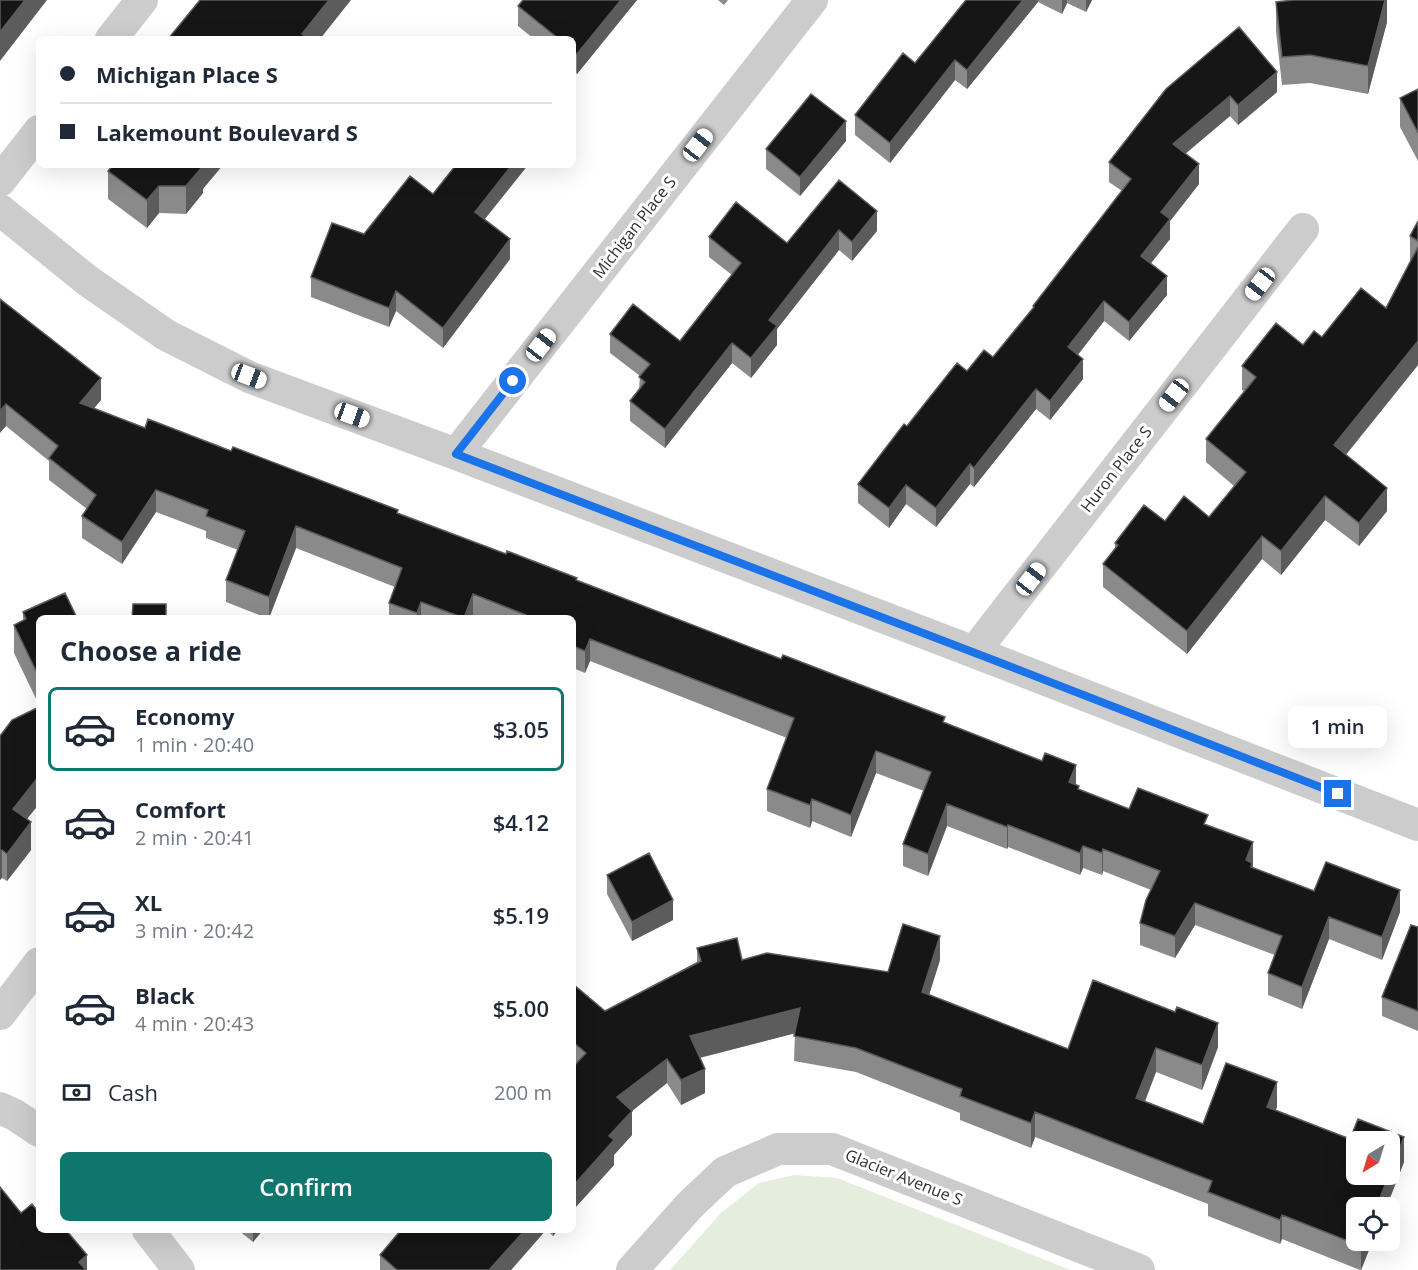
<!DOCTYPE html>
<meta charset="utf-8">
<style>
:root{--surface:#fff;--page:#f2f2f3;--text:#1f2937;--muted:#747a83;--line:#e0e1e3;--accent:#0f766e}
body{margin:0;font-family:"Open Sans",sans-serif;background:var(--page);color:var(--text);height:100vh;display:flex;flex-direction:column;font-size:22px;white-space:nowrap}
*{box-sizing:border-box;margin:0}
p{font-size:20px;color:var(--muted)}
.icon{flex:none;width:33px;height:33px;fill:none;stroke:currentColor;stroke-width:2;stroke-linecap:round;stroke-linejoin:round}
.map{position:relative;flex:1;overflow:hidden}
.side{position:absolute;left:36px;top:615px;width:540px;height:618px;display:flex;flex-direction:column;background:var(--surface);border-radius:9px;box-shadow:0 6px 24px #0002}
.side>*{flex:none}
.top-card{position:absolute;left:36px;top:36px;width:540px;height:132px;border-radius:9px;box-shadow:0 6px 24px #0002;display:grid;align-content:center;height:132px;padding:0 24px;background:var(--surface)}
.needle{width:39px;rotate:218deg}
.tools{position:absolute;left:1346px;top:1131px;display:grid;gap:12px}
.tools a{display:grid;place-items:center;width:54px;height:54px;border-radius:9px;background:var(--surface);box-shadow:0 6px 24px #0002;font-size:30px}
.end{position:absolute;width:27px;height:27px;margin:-14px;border:8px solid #1a73e8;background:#fff;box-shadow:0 0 0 3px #fff}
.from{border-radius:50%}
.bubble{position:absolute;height:42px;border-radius:9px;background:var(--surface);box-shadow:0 6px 24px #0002;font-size:20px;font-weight:600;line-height:42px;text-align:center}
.car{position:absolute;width:18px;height:36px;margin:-18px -9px;border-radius:8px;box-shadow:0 0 4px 2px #0007;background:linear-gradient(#fff 24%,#345 0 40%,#fff 0 76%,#345 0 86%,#fff 0)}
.top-card b{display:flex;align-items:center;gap:21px;height:57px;font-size:22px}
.top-card b+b{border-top:2px solid var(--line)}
.top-card i{width:15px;height:15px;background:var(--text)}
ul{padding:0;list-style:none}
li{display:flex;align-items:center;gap:18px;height:84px;margin:0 12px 9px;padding:0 12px;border:3px solid transparent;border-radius:9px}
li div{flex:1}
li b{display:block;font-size:22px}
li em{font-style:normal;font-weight:600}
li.on{border-color:var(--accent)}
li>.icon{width:54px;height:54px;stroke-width:1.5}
h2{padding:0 24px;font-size:27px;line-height:72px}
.pay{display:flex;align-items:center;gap:15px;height:66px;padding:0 24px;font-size:22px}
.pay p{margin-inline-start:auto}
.action{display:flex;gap:12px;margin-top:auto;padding:12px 24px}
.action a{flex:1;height:69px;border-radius:9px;background:var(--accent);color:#fff;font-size:24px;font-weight:600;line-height:69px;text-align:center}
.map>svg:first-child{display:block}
.green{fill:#e5eddd}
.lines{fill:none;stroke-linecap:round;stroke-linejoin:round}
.street{stroke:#ccc;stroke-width:32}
.wall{fill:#8a8a8a}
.shaded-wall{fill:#5c5c5c}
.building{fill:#161616;stroke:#5c5c5c;stroke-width:1.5;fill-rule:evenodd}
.route{stroke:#1a73e8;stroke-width:8}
.labels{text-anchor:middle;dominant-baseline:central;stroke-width:6;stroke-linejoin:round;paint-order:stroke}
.street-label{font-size:16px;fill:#2f2f2f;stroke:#fff}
</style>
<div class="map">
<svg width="1418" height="1270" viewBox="0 0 1418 1270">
<rect width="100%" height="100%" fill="#fff"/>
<path class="green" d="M794,1175L837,1178L1071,1270H670L721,1213L759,1183Z"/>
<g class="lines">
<path class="street" d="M111,39L142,0
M0,181L39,131
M0,210L88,281L166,335L249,377L456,454L974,652L1418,825
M456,454L812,0
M974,652L1303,229
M0,1014L39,963
M0,1108L15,1115L39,1131
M148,1230L179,1270
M632,1270L690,1205L725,1172L778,1149H832L1139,1270"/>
</g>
<path class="wall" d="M637,0L577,74L573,70V39H534L518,26V6Z
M718,0H728L724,5Z
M966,0H1092L1086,12L1067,3L1062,14L1038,2L967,89L955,80L890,163L855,135V115L915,63Z
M1387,0V22L1368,94L1310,83L1282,85L1276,31V2Z
M1166,89L1277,92L1238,125L1230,116L1185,154L1199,184L1170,221V239L1151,263L1167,295L1129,341L1104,321L1078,355L1083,379L1050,420L1036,409L974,487L970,484L936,527L906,504L889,528L858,503V484L907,426L967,371L993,357L1033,308V306L1122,191L1109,182V162Z
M1418,89V161L1400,127V98Z
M846,141L800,196L766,169V149Z
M456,165H528L485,219L510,259L443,348L396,311L389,327L311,297V277L364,234L433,194Z
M108,171L203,189V193L186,214L159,213L147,228L108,199Z
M839,180L877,231L852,261L839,250L777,329V345L751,378L732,363L665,448L630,421V401L639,389L640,376L610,353V334L680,341L732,275L709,257V237L787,243Z
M1418,221V365L1346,455L1387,511L1359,546L1325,520L1281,575L1262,559L1187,654L1103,587V564L1115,549V543L1165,521L1209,517L1234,486L1206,462V439L1244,391L1242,390V366L1303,345L1386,308L1411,261L1410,260V236Z
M0,299L101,400L94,408L145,428L231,451L577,581L945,723L1076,785L1079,789L1129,809L1208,825L1253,864L1252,868L1314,891L1400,912L1382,960L1329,939L1302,1009L1268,995V973L1275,955L1195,925L1175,958L1140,945V923L1151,890L1103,871L1102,875L1083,868L1080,875L1008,847L1007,849L947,826L928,876L903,866V844L924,791L876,773L851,837L812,821L810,828L767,811V789L787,738L590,661L585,673L573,668V618H478L473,616L472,618H389V603L395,587L296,548L269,618H267L226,602V580L238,550L206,538V531L156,512L122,564L82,538V516L87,509L49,480V461L6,426Z
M23,612L39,618V705L14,653V625L23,621Z
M39,707V804L27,819L31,850L7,881L2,878L0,736Z
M607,875L673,920L632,941L607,894Z
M1418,927V1031L1382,1016V997Z
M697,948L742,960L888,972L940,960L929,995L1068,1049L1218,1047L1202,1090L1156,1072L1145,1102L1203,1124L1277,1107L1275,1110L1404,1162L1386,1208H1356V1240H1373L1361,1270H1360L1282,1239L1280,1244L1208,1216V1204L1035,1137L1031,1148L960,1120V1113L856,1072L794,1061L795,1033L700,1058L705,1093L681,1105L667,1083L632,1111V1135L614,1155V1165L574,1209L573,1213V985L605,1011L697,962Z
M238,1230H263L253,1242Z
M401,1230H558L553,1236L546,1230L511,1270H380V1255Z"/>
<path class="shaded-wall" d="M25,0H47L0,61V32Z
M329,0H351L320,39H302V34Z
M621,0H637L577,74V54Z
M1023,0H1038V2L967,89V70Z
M1062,0H1067V3L1062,14Z
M1086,0H1092L1086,12Z
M1385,0H1387V22L1368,94V66Z
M955,60V80L890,163V143Z
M1277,72V92L1238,125V105Z
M574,87V107L573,108V88Z
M1230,96V116L1173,164V144Z
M846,121V141L800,196V177Z
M1199,164V184L1170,221V239L1141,276V256L1161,212Z
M201,165H223L203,189V193L186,214V186Z
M512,165H528L475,231V212Z
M159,186V213L147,228V200Z
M877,211V231L852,261V242Z
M839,230V250L777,329V345L751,378V358L769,320Z
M510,239V259L443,348V328Z
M1167,276V295L1129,341V322Z
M396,291V311L389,327V308Z
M1104,301V321L1068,367V347Z
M1418,341V365L1334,469V445Z
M732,343V363L665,448V429Z
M1083,359V379L1050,420V401Z
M101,378V400L80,425V403Z
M1036,389V409L974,487V468Z
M6,404V426L0,433V411Z
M970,464V484L936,527V508Z
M906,485V504L889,528V508Z
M1387,488V511L1359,546V523Z
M156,490V512L122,564V542Z
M1325,496V520L1281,575V551Z
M296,526V548L269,618V597Z
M1262,536V559L1187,654V631Z
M473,594V616L472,618H464Z
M421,602V618H417V613Z
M590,639V661L585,673V651Z
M876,751V773L851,837V815Z
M1076,765V787L1069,782Z
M39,776V804L13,836V809Z
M812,799V821L810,828V805Z
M947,804V826L928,876V854Z
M31,822V850L7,881V854Z
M1008,825V847L1007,849V827Z
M1253,842V864L1252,885L1246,860Z
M1083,846V868L1080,875V853Z
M1103,849V871L1102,875V853Z
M2,850V878L0,880V852Z
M1400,890V912L1382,960V937Z
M673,900V920L632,941V922Z
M1195,903V925L1175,958V936Z
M1329,917V939L1302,1009V987Z
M940,936V960L922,1017V992Z
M800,1008V1032L690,1060V1036Z
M1218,1023V1047L1202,1090V1065Z
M1156,1048V1072L1136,1123V1098Z
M667,1059V1083L632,1111V1135L614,1155V1165L574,1209L573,1213V1186L609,1136L617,1097Z
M705,1069V1093L681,1105V1080Z
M1277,1082V1107L1267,1132V1107Z
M1035,1112V1137L1031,1148V1123Z
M1404,1137V1162L1386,1208H1376Z
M1282,1215V1239L1280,1244V1220Z
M253,1230H263L253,1242Z
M525,1230H546L511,1270H489Z
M553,1230H558L553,1236Z
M1363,1240H1373L1361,1270V1246Z
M87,1255V1270H79V1262Z"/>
<path class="building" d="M0,0H25L0,32Z
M200,0H329L302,34L308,39H168Z
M523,0H621L577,54L573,50V39H559L518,6Z
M966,0H1023L967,70L955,60L890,143L855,115L903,53L915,63Z
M1293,0H1385L1368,66L1310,55L1282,57L1276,2Z
M1239,27L1277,72L1238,105L1230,96L1173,144L1199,164L1161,212L1170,219L1141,256L1167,276L1129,322L1104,301L1068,347L1083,359L1050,401L1036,389L974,468L970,464L936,508L906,485L889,508L858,484L904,424L907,426L957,363L967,371L984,350L993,357L1034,307L1033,306L1131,179L1109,162L1166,89Z
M1418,89V133L1400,98Z
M811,94L846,121L800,177L766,149Z
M113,165H202L203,166L186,186H159L147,200L108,171Z
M456,165H512L475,212L510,239L443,328L396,291L389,308L311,277L332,223L364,234L410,176L433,194Z
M839,180L877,211L852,242L839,230L769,320L777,326L751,358L732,343L665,429L630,401L645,382L639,377L650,364L610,334L633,304L680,341L741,263L709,237L736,202L787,243Z
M1418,221V241L1410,236Z
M1418,247V341L1334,445L1387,488L1359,523L1325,496L1281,551L1262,536L1187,631L1103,564L1118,545L1115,543L1144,505L1165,521L1184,496L1209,517L1246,472L1206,439L1256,377L1242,366L1276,323L1303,345L1314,331L1322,337L1361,288L1386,308Z
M0,299L101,378L80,403L145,428L148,419L231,451L233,447L398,510L397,513L506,554L507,551L577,578L576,580L781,659L783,655L853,682L945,717L943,722L1042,761L1045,753L1076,765L1069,782L1079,786L1078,789L1129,809L1138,788L1208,815L1204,824L1253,842L1246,860L1252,863L1251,867L1314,891L1326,862L1400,890L1382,937L1329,917L1302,987L1268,973L1282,936L1195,903L1175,936L1140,923L1146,900L1160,871L1103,849L1102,853L1083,846L1080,853L1008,825L1007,827L947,804L928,854L903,844L931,772L876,751L851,815L812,799L810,805L767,789L794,718L590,639L585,651L573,646V618H525L526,615L473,594L464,618L421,602L417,613L389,603L402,568L296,526L269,597L226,580L245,531L206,516L208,510L156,490L122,542L82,516L96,495L49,458L58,446L6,404L0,411Z
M65,593L77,618H39V677L14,625L26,619L23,612Z
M133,604H166V618H132Z
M39,707V776L13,809L31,822L7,854L2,850L0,852V736L12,720Z
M649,853L673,900L632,922L607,875Z
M903,924L940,936L922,992L1068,1049L1093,980L1175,1012L1177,1007L1218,1023L1202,1065L1156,1048L1136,1098L1203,1124L1226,1063L1277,1082L1267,1107L1350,1139L1358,1119L1404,1137L1376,1208H1356V1240H1363L1361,1246L1282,1215L1280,1220L1208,1192L1212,1181L1035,1112L1031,1123L960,1096L962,1089L856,1048L794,1036L800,1008L690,1036L705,1069L681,1080L667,1059L617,1097L632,1111L609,1136L614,1140L573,1186V1067L586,1053L573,1042V984L605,1011L701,961L697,948L737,938L742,960L767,953L888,972ZM1356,1142H1389V1174H1356Z
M1411,925L1418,927V1011L1382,997Z
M0,1187L21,1213L32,1204L39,1213V1230H66L87,1255L79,1262L86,1270H0Z
M401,1230H525L489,1270H397L380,1255Z"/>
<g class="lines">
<path class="route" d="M513,381L456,454L996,661L1338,794"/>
</g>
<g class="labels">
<g class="street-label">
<text transform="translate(634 227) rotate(-52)">Michigan Place S</text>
<text transform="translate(1116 469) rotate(-52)">Huron Place S</text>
<text transform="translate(904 1177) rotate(22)">Glacier Avenue S</text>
</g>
</g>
</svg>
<div class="tools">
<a><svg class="needle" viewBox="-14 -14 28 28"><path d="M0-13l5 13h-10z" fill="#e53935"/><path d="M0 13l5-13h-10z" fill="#747a83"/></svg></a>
<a><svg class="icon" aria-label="locate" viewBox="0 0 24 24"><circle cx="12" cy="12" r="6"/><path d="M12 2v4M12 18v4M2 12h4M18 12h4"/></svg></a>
</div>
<i class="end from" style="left:513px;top:381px"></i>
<i class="end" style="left:1338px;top:794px"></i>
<div class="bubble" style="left:1288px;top:706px;width:99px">1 min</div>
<i class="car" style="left:698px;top:145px;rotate:38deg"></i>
<i class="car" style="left:1260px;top:284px;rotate:218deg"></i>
<i class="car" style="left:541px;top:345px;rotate:38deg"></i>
<i class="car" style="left:249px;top:376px;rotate:111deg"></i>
<i class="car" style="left:1174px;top:395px;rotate:218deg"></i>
<i class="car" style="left:352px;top:415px;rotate:110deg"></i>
<i class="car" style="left:1031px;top:579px;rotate:38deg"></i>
<div class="top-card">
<b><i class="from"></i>Michigan Place S</b>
<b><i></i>Lakemount Boulevard S</b>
</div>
<section class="side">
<h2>Choose a ride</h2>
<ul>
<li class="on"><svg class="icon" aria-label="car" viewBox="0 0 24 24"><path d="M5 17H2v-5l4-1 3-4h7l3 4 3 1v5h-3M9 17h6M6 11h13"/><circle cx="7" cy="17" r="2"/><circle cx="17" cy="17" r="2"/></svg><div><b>Economy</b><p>1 min · 20:40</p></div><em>$3.05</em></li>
<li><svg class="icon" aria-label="car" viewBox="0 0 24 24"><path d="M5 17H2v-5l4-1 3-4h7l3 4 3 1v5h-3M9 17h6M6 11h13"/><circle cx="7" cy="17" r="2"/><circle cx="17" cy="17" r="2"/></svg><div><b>Comfort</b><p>2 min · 20:41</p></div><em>$4.12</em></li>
<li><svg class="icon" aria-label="car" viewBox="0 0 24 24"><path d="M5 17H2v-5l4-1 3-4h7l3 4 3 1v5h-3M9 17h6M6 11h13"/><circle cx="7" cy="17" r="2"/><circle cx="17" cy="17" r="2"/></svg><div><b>XL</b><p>3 min · 20:42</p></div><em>$5.19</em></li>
<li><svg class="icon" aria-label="car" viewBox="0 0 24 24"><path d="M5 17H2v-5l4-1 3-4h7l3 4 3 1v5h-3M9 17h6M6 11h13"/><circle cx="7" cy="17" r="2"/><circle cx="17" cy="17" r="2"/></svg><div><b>Black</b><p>4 min · 20:43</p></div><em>$5.00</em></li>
</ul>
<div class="pay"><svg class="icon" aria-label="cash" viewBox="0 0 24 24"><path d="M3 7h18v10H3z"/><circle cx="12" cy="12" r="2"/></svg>Cash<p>200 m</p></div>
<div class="action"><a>Confirm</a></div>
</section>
</div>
